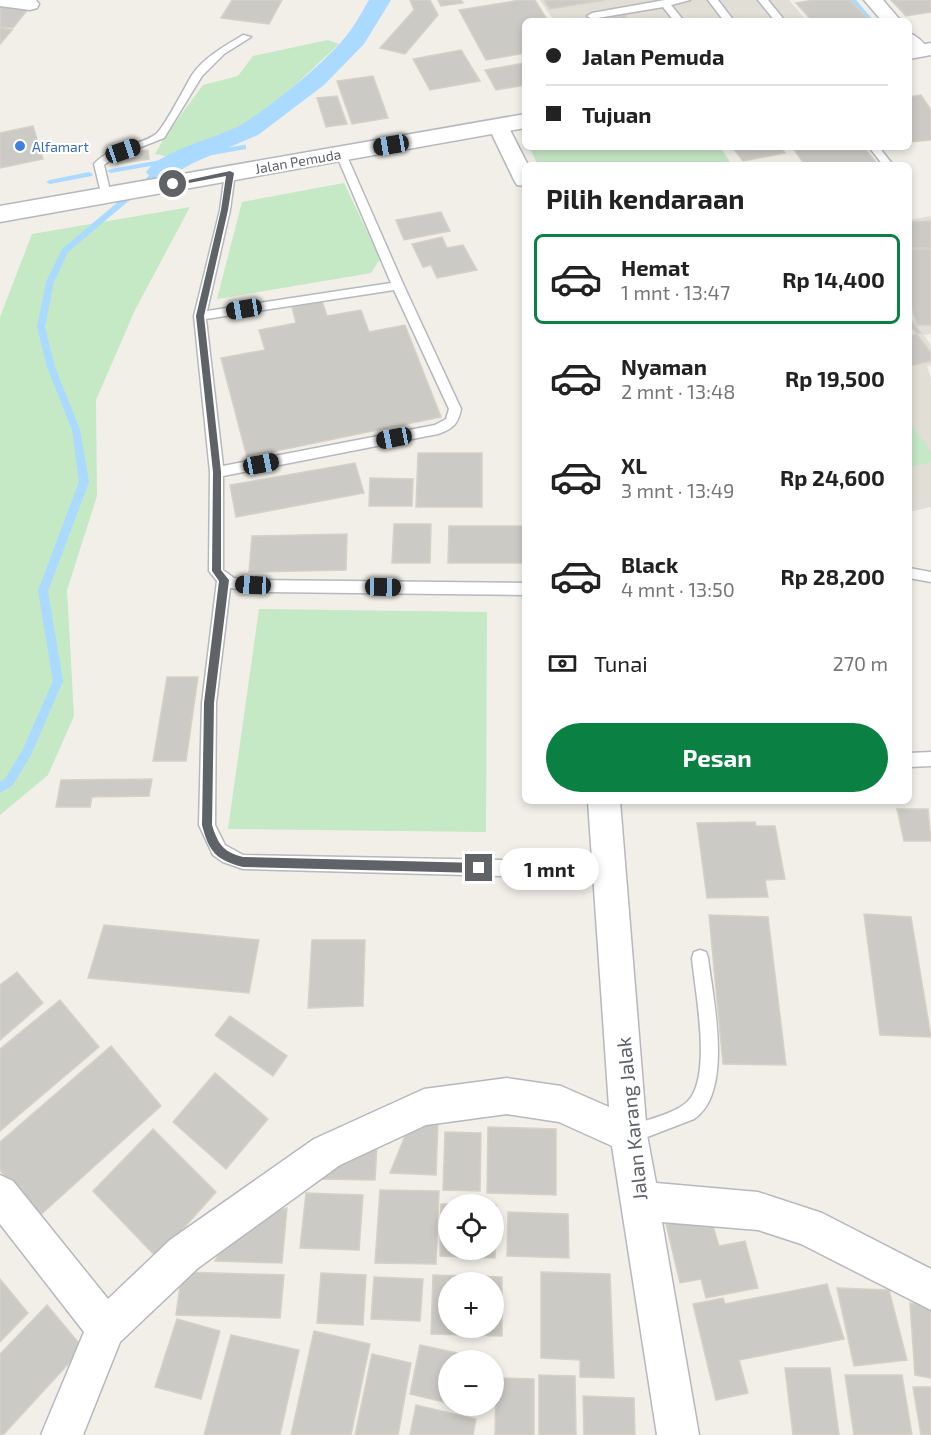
<!DOCTYPE html>
<html lang="id">
<meta charset="utf-8">
<style>
:root{--surface:#fff;--page:#f2f2f2;--text:#222;--muted:#767676;--line:#e0e0e0;--accent:#0b8043}
body{margin:0;font-family:"Exo 2",sans-serif;background:var(--page);color:var(--text);height:100vh;display:flex;flex-direction:column;font-size:22px;white-space:nowrap}
*{box-sizing:border-box;margin:0}
p{font-size:20px;color:var(--muted)}
.icon{flex:none;width:33px;height:33px;fill:none;stroke:currentColor;stroke-width:2;stroke-linecap:round;stroke-linejoin:round}
.map{position:relative;flex:1;overflow:hidden}
.details{position:absolute;left:522px;top:162px;width:390px;height:642px;display:flex;flex-direction:column;background:var(--surface);border-radius:9px;box-shadow:0 3px 9px #0003}
.details>*{flex:none}
.hud{position:absolute;left:522px;top:18px;width:390px;height:132px;border-radius:9px;box-shadow:0 3px 9px #0003;display:grid;align-content:center;height:132px;padding:0 24px;background:var(--surface)}
.controls{position:absolute;left:438px;top:1194px;display:grid;gap:12px}
.controls a{display:grid;place-items:center;width:66px;height:66px;border-radius:50%;background:var(--surface);box-shadow:0 3px 9px #0003;font-size:30px}
.end{position:absolute;width:27px;height:27px;margin:-14px;border:8px solid #5f6368;background:#fff;box-shadow:0 0 0 3px #fff}
.from{border-radius:50%}
.bubble{position:absolute;height:42px;border-radius:21px;background:var(--surface);box-shadow:0 3px 9px #0003;font-size:20px;font-weight:700;line-height:42px;text-align:center}
.car{position:absolute;width:18px;height:36px;margin:-18px -9px;border-radius:8px;box-shadow:0 0 4px 2px #0007;background:linear-gradient(#222 24%,#8ab4d8 0 40%,#222 0 76%,#8ab4d8 0 86%,#222 0)}
.hud b{display:flex;align-items:center;gap:21px;height:57px;font-size:22px}
.hud b+b{border-top:2px solid var(--line)}
.hud i{width:15px;height:15px;background:var(--text)}
ul{padding:0;list-style:none}
li{display:flex;align-items:center;gap:18px;height:90px;margin:0 12px 9px;padding:0 12px;border:3px solid transparent;border-radius:9px}
li div{flex:1}
li b{display:block;font-size:22px}
li em{font-style:normal;font-weight:700}
li.selected{border-color:var(--accent)}
li>.icon{width:54px;height:54px;stroke-width:1.5}
h2{padding:0 24px;font-size:27px;line-height:72px}
.pay{display:flex;align-items:center;gap:15px;height:66px;padding:0 24px;font-size:22px}
.pay p{margin-inline-start:auto}
.cta{display:flex;gap:12px;margin-top:auto;padding:12px 24px}
.cta a{flex:1;height:69px;border-radius:36px;background:var(--accent);color:#fff;font-size:24px;font-weight:700;line-height:69px;text-align:center}
.map>svg:first-child{display:block}
.education{fill:#e1ded6}
.green{fill:#c5e8c5}
.lines{fill:none;stroke-linecap:round;stroke-linejoin:round}
.stream{fill:#aadaff;fill-rule:evenodd}
.canal{fill:#aadaff;fill-rule:evenodd}
.building{fill:#cccac5;stroke:#d6d1c6;stroke-width:1.5;fill-rule:evenodd}
.service-casing{stroke:#b5b8bc;stroke-width:3}
.minor-casing{stroke:#b5b8bc;stroke-width:3}
.tertiary-casing{stroke:#b5b8bc;stroke-width:3}
.service{fill:#fff;fill-rule:evenodd}
.minor{fill:#fff;fill-rule:evenodd}
.tertiary{fill:#fff;fill-rule:evenodd}
.route{fill:#5f6368}
.shop-dot{fill:#3f7fe0;stroke:#fff;stroke-width:2}
.labels{text-anchor:middle;dominant-baseline:central;stroke-width:4.5;stroke-linejoin:round;paint-order:stroke}
.far-shop-label{font-size:14px;fill:#366cbe;stroke:#fff;text-anchor:start}
.far-street-label{font-size:14px;fill:#5f6368;stroke:#fff}
.near-street-label{font-size:20px;fill:#5f6368;stroke:#fff}
</style>
<div class="map">
<svg width="931" height="1435" viewBox="0 0 931 1435">
<rect width="100%" height="100%" fill="#f1efe8"/>
<path class="education" d="M540,0H789L807,21H554Z
M931,216V334L924,335L931,346V365L927,367L931,378V507L909,512V220Z"/>
<path class="green" d="M328,40L339,44L275,104L244,126L185,152L165,156L155,154L166,135L203,85L238,76L253,56Z
M529,147H720L732,165H538Z
M344,183L380,259L371,273L217,299L242,202Z
M190,207L135,310L96,400L97,496L67,590L74,716L48,775L0,815V317L32,234Z
M909,422L931,452V462L909,467Z
M259,609L487,612L486,832L228,829Z"/>
<g class="lines">
<path class="stream" d="M849,0H856L874,21H867Z
M243,145H246V149L111,173L107,171L111,169Z
M156,170L163,172L68,252L54,282L45,327L55,367L80,430L89,482L48,591L63,681L31,755L13,785L0,793V782L5,779L23,749L53,681L38,591L79,482L72,430L47,367L37,327L46,282L62,249Z
M89,172L93,174L92,176L50,184L46,182L50,180Z"/>
<path class="canal" d="M369,0H391L364,44L324,85L258,135L193,163L168,177L159,180L150,177L146,172C161,150 217,138 241,125C273,105 323,65 347,35C355,25 362,12 369,0Z"/>
</g>
<path class="building" d="M232,0H282L269,24L221,18Z
M410,0H430L438,15L405,54L380,48L414,10Z
M438,0H461L463,3L441,6Z
M520,0H535L548,21H525V53L486,60L459,10Z
M544,0H605L550,9Z
M813,0H850L870,21H812L796,3Z
M891,0H931V12L906,16Z
M1,5L29,8L13,28L0,27Z
M625,15L629,21H590Z
M0,28L12,30L0,44Z
M461,50L480,81L430,90L413,59Z
M525,63V85L496,90L485,70Z
M373,76L388,118L352,124L337,81Z
M921,95L931,110V140L910,142L909,97Z
M337,96L347,124L326,127L317,98Z
M33,126L43,159L0,168V133Z
M732,147H781L785,153L743,161Z
M792,147H864L878,165H805Z
M148,150L149,159L117,164L115,155Z
M441,212L450,231L404,240L396,220Z
M931,221V248H909V222Z
M442,237L447,248L463,245L477,270L437,278L431,265L423,267L412,244Z
M909,249H931V325H917L909,299Z
M322,301L327,316L361,310L369,332L405,325L441,417L247,457L221,358L265,350L259,330L296,323L292,307Z
M909,317L921,333L909,336Z
M913,329L931,353V361L909,366V330Z
M418,453H482V507H416Z
M355,463L364,493L236,517L230,485Z
M370,478L413,479L412,506H369Z
M394,524H431L430,563H392Z
M449,526H525V563H448Z
M347,534L346,570L249,572L252,536Z
M167,677H198L186,761H153Z
M152,779L149,796L92,797L90,807H56L61,780Z
M897,809H928L931,841H904Z
M755,822L756,826H775L785,879L765,880L768,897L707,898L697,823Z
M864,914L911,917L931,1037L880,1035Z
M709,915L768,917L786,1065L723,1064Z
M104,925L259,940L249,993L88,978Z
M312,940H365L363,1006L308,1008Z
M17,972L43,1003L0,1040V985Z
M60,1000L99,1047L0,1131V1049Z
M230,1016L287,1056L273,1076L215,1035Z
M111,1046L161,1106L36,1219L0,1170V1142Z
M215,1073L268,1119L226,1169L173,1122Z
M438,1121L436,1175L390,1173L407,1131Z
M488,1127L556,1129V1195L487,1193Z
M153,1129L216,1192L157,1258L93,1191Z
M445,1132L481,1133L480,1191L443,1190Z
M377,1145L375,1180L321,1179L339,1157Z
M380,1190L439,1191L436,1264L375,1263Z
M306,1193L363,1195L359,1250L300,1248Z
M441,1204H465H448V1250H494V1205H496L495,1258L440,1256Z
M287,1208L282,1263L215,1261L237,1221Z
M508,1212L568,1214L569,1258L507,1256Z
M710,1216L719,1246L745,1241L758,1288L706,1298L701,1279L680,1283L666,1224Z
M182,1272L284,1275L280,1318L176,1315Z
M541,1272L610,1274L614,1378L580,1377V1360L541,1358Z
M321,1273L366,1275L363,1325L317,1323Z
M433,1275L502,1277V1336L431,1334ZM448,1282H494V1328H448Z
M374,1277L423,1279L420,1321L371,1319Z
M0,1279L28,1313L0,1342Z
M827,1284L844,1339L739,1360L748,1393L716,1400L693,1304L723,1298L725,1304Z
M837,1288L889,1290L907,1360L854,1366Z
M910,1303L931,1306V1378L915,1375Z
M47,1305L83,1348L3,1435H0V1354Z
M177,1319L220,1331L201,1399L155,1387Z
M314,1331L370,1344L351,1435H291Z
M231,1335L299,1350L280,1435H204Z
M420,1345L490,1360H448V1403L410,1394Z
M372,1354L411,1363L398,1435H355Z
M785,1368H830L839,1435H793Z
M539,1375L575,1376L576,1435H539Z
M845,1375H902L912,1435H854Z
M496,1378L534,1379V1435H495Z
M913,1387H931V1435H921Z
M583,1396L634,1398L635,1435H584Z
M416,1405L476,1419L473,1435H410Z"/>
<g class="lines">
<defs>
<path id="service" d="M665,0H690L671,5L684,21H674L663,7L592,19L587,16L592,13Z
M708,0H718L734,21H724Z
M758,0H768L785,21H775Z
M243,35L251,37L224,54L202,76L164,138L115,157L104,165L111,195L106,198L102,197L94,164C112,144 139,147 156,134C164,128 185,87 192,75C204,57 225,46 243,35Z
M869,147H879L893,165H883Z
M341,151L346,154L404,286L461,409C458,424 453,429 438,434L223,476V570L234,578L252,580L525,583V595L265,592L230,588L216,703L215,825L225,845L243,855L502,860L508,863L510,868L508,873L502,876L243,869L223,862L213,855L199,825L202,703L217,581L209,571L210,472L194,316L220,210L225,173L230,170L235,173L230,210L207,311L391,283L336,154ZM394,290L449,409L446,419L435,425L223,466L206,319Z
M909,568L931,572V582L909,578Z
M931,752V766L909,767V753Z
M700,950L706,952L708,958C713,998 734,1093 694,1119L629,1144L623,1141L620,1135L623,1129C640,1121 673,1115 687,1102C713,1078 695,991 692,958L694,952Z"/>
<path id="minor" d="M0,0H36L39,4L37,8L30,10L0,6Z
M864,0H883L901,21H882Z
M909,33C918,36 924,43 930,51L927,55H913L909,50Z
M498,120L505,122L508,126L528,165H525V186L517,185L514,180L488,126L491,122Z
M588,801H620L647,1135L656,1183L758,1192L822,1213L931,1269V1310L801,1244L758,1230L662,1222L699,1435H657L612,1146L559,1122L507,1114L426,1125L340,1165L198,1268L120,1342L83,1435H41L84,1332L0,1224V1175L13,1181L108,1299L170,1240L314,1139L424,1089L507,1078L561,1086L609,1107Z"/>
<path id="tertiary" d="M931,43V55L909,59V47Z
M525,114V128L0,222V206Z"/>
</defs>
<use href="#service" class="service-casing"/>
<use href="#minor" class="minor-casing"/>
<use href="#tertiary" class="tertiary-casing"/>
<use href="#service" class="service"/>
<use href="#minor" class="minor"/>
<use href="#tertiary" class="tertiary"/>
</g>
<path class="route" d="M230,171L234,173L228,210L204,316L221,472V570L229,580L214,703L212,825C218,844 223,852 243,857L479,863L484,868L479,873L243,867C216,860 209,852 202,825L204,703L219,581L212,571L213,472L196,316L221,210L226,176L173,186L170,184Z"/>
<circle class="shop-dot" cx="20" cy="146" r="6"/>
<g class="labels">
<g class="far-shop-label">
<text x="32" y="146">Alfamart</text>
</g>
<g class="far-street-label">
<text transform="translate(298 161) rotate(-10)">Jalan Pemuda</text>
</g>
<g class="near-street-label">
<text transform="translate(631 1119) rotate(-96)">Jalan Karang Jalak</text>
</g>
</g>
</svg>
<div class="controls">
<a><svg class="icon" aria-label="locate" viewBox="0 0 24 24"><circle cx="12" cy="12" r="6"/><path d="M12 2v4M12 18v4M2 12h4M18 12h4"/></svg></a>
<a>+</a>
<a>−</a>
</div>
<i class="end from" style="left:173px;top:184px"></i>
<i class="end" style="left:479px;top:868px"></i>
<div class="bubble" style="left:500px;top:848px;width:99px">1 mnt</div>
<i class="car" style="left:391px;top:145px;rotate:260deg"></i>
<i class="car" style="left:123px;top:151px;rotate:71deg"></i>
<i class="car" style="left:244px;top:309px;rotate:261deg"></i>
<i class="car" style="left:394px;top:438px;rotate:259deg"></i>
<i class="car" style="left:261px;top:464px;rotate:79deg"></i>
<i class="car" style="left:253px;top:585px;rotate:273deg"></i>
<i class="car" style="left:383px;top:587px;rotate:91deg"></i>
<div class="hud">
<b><i class="from"></i>Jalan Pemuda</b>
<b><i></i>Tujuan</b>
</div>
<section class="details">
<h2>Pilih kendaraan</h2>
<ul>
<li class="selected"><svg class="icon" aria-label="car" viewBox="0 0 24 24"><path d="M5 17H2v-5l4-1 3-4h7l3 4 3 1v5h-3M9 17h6M6 11h13"/><circle cx="7" cy="17" r="2"/><circle cx="17" cy="17" r="2"/></svg><div><b>Hemat</b><p>1 mnt · 13:47</p></div><em>Rp 14,400</em></li>
<li><svg class="icon" aria-label="car" viewBox="0 0 24 24"><path d="M5 17H2v-5l4-1 3-4h7l3 4 3 1v5h-3M9 17h6M6 11h13"/><circle cx="7" cy="17" r="2"/><circle cx="17" cy="17" r="2"/></svg><div><b>Nyaman</b><p>2 mnt · 13:48</p></div><em>Rp 19,500</em></li>
<li><svg class="icon" aria-label="car" viewBox="0 0 24 24"><path d="M5 17H2v-5l4-1 3-4h7l3 4 3 1v5h-3M9 17h6M6 11h13"/><circle cx="7" cy="17" r="2"/><circle cx="17" cy="17" r="2"/></svg><div><b>XL</b><p>3 mnt · 13:49</p></div><em>Rp 24,600</em></li>
<li><svg class="icon" aria-label="car" viewBox="0 0 24 24"><path d="M5 17H2v-5l4-1 3-4h7l3 4 3 1v5h-3M9 17h6M6 11h13"/><circle cx="7" cy="17" r="2"/><circle cx="17" cy="17" r="2"/></svg><div><b>Black</b><p>4 mnt · 13:50</p></div><em>Rp 28,200</em></li>
</ul>
<div class="pay"><svg class="icon" aria-label="cash" viewBox="0 0 24 24"><path d="M3 7h18v10H3z"/><circle cx="12" cy="12" r="2"/></svg>Tunai<p>270 m</p></div>
<div class="cta"><a>Pesan</a></div>
</section>
</div>
